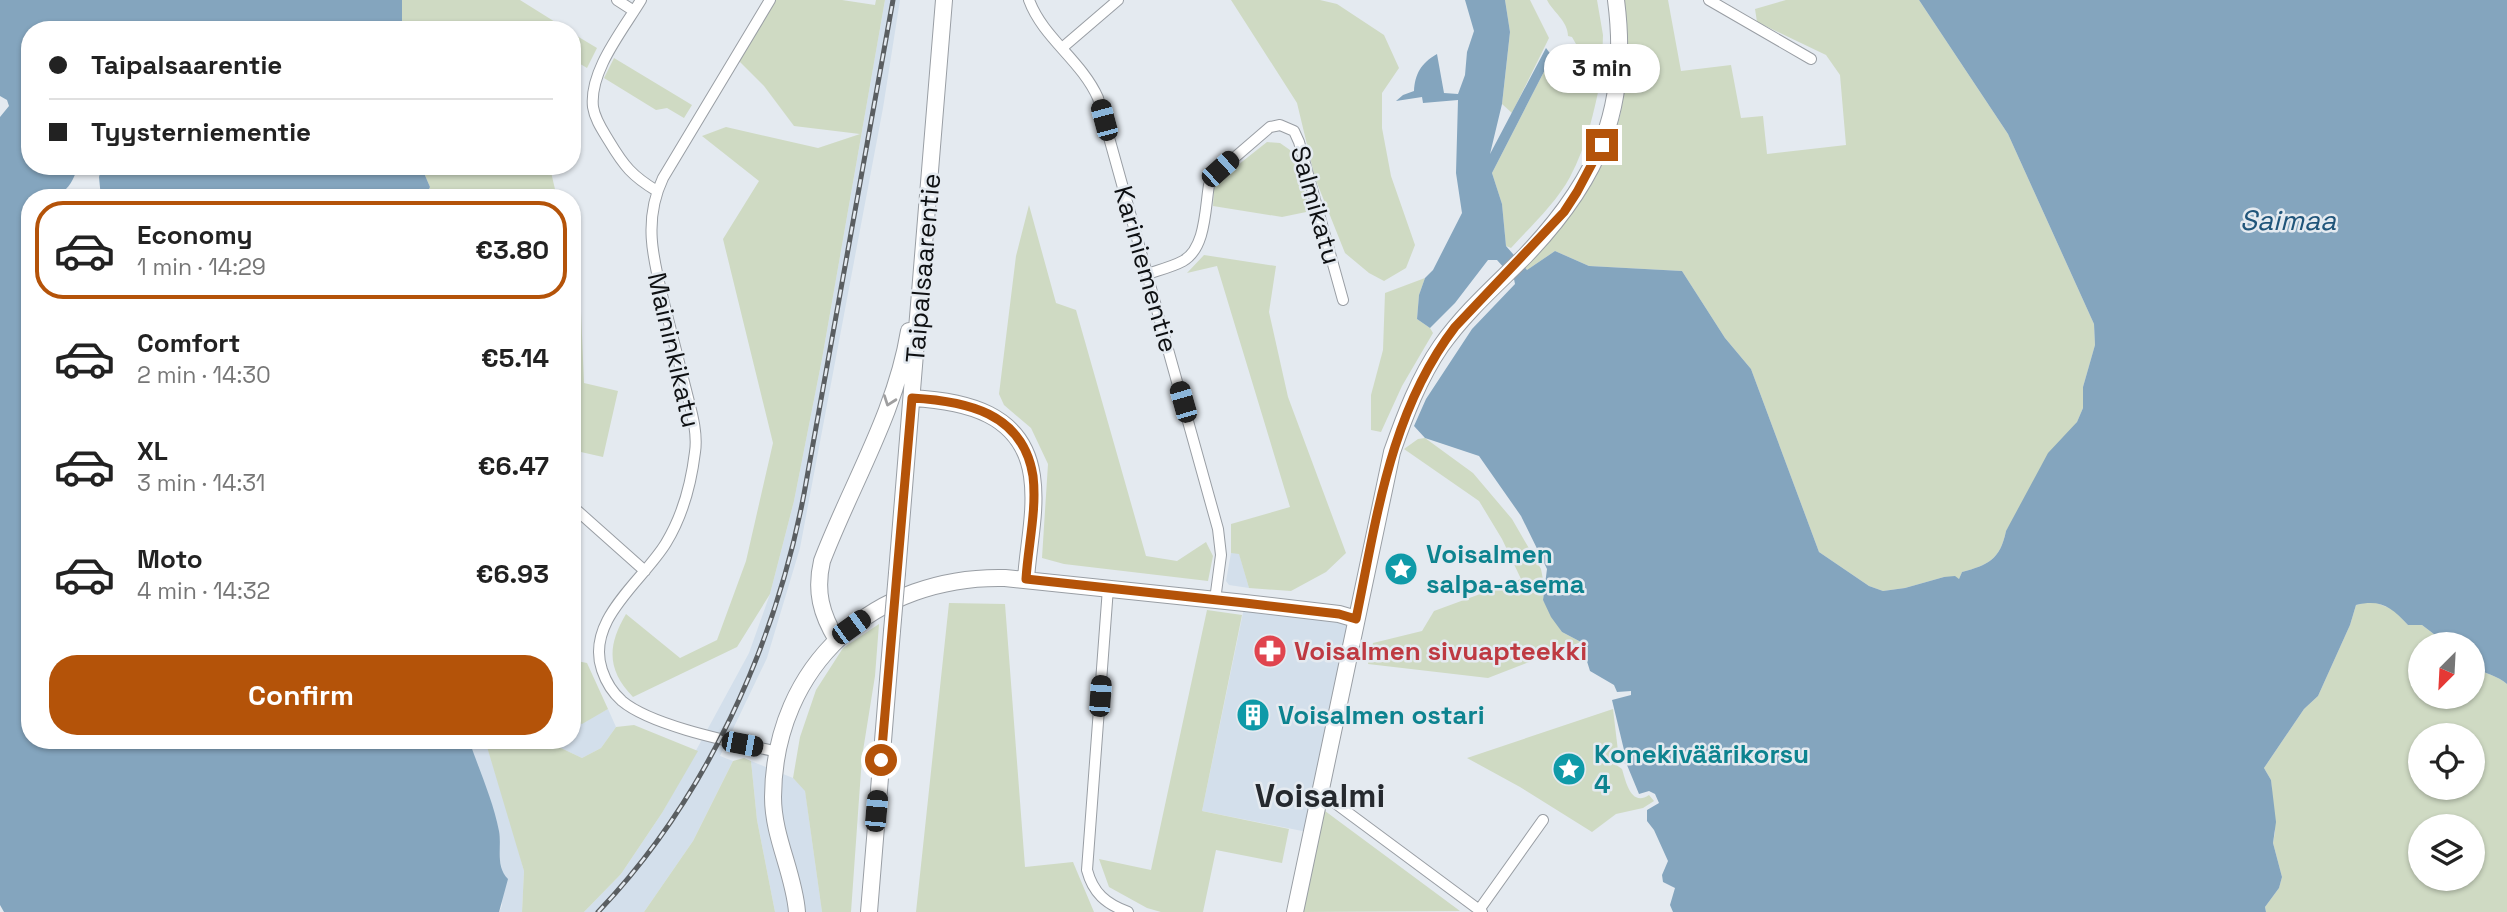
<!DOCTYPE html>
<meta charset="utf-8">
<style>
:root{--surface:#fff;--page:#f2f2f2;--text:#222;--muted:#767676;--line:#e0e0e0;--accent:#b45309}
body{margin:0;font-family:"Space Grotesk",sans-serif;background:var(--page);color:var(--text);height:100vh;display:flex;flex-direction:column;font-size:26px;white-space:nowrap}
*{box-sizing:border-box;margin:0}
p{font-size:23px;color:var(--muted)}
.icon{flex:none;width:38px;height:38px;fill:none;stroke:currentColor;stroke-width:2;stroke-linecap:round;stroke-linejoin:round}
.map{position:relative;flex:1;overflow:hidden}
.drawer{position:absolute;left:21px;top:189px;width:560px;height:560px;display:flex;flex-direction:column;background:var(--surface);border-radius:28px;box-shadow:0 2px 5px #0004}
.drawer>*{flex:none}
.top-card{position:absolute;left:21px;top:21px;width:560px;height:154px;border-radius:28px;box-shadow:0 2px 5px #0004;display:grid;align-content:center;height:154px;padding:0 28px;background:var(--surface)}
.needle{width:46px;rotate:204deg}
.controls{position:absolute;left:2408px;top:632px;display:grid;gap:14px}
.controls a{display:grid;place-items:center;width:77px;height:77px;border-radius:50%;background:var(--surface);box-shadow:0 2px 5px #0004;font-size:35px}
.end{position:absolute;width:32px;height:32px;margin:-16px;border:9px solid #b45309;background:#fff;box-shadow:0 0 0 4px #fff}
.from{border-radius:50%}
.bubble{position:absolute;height:49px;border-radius:24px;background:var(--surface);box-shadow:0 2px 5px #0004;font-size:23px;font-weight:700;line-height:49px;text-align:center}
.car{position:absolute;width:21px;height:42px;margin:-21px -10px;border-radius:9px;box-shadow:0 0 5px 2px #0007;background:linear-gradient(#222 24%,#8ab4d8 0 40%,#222 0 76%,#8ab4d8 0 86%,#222 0)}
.top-card b{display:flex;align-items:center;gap:24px;height:66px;font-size:26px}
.top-card b+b{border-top:2px solid var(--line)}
.top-card i{width:18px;height:18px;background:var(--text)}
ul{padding:12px 0 0;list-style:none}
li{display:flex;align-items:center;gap:21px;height:98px;margin:0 14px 10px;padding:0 14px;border:4px solid transparent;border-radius:28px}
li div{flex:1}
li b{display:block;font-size:26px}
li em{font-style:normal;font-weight:700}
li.on{border-color:var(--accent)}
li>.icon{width:63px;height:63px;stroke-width:1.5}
.primary-button{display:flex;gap:14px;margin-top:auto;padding:14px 28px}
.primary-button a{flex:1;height:80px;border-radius:28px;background:var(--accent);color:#fff;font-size:28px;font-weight:700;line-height:80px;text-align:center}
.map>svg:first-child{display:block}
.built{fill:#d3dfeb}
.green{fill:#cfdac3;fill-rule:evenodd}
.water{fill:#84a5be}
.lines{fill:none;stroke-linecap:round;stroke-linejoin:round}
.street-casing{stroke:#999ea4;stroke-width:12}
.secondary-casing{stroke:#999ea4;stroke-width:18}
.street{stroke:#fff;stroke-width:10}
.secondary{stroke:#fff;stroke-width:16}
.rail-casing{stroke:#5a5e61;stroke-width:5}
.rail{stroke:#e4eaf0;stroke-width:2.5;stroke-dasharray:8;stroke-linecap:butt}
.secondary-bridge-casing{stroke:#999ea4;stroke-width:18;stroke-linecap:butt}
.secondary-bridge{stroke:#fff;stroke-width:16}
.oneway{stroke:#9f9fa0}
.route{stroke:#b45309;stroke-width:9}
.labels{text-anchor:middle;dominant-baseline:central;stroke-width:5;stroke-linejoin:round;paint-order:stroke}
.street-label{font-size:26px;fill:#0e1012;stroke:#e4eaf0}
.culture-label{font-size:26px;font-weight:bold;fill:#0d838f;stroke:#e4eaf0;text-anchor:start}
.health-label{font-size:26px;font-weight:bold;fill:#be3a42;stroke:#e4eaf0;text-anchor:start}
.water-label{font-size:28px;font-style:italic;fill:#20557a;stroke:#e4eaf0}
.district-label{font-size:33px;font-weight:bold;fill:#25292e;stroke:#e4eaf0}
</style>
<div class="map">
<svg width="2507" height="912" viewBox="0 0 2507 912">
<rect width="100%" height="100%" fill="#e4eaf0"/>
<path class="built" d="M885,0H900L883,108L800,548L767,658L720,756L733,761L693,841L644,912H584L621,874L662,813L749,653L770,594L794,501L822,359Z
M1231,553H1239L1249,588L1229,585L1226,581Z
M1245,603L1356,619L1312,833L1202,811Z
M608,709L616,727L601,748L582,758L544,740H572V720L582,723Z
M469,740H485L508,812L524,871L522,912H499L502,906L503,874L500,861L499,832Z
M751,761L793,778L805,790L822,912H775L757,820Z"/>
<path class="green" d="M402,0H520L568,30H402Z
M776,0H842L875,5L876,0H885L822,359L794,501L770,594L737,647L633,697C607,670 607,646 626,614L680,658L717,640L746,561L773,443L723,239L759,181L702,136L726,127L818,148L860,134L794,126L764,86L739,61Z
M1231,0H1320L1337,4L1384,35L1399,68L1382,93V128L1391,176L1415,245L1406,268L1384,281L1369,273L1345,253L1315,178L1297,103Z
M1505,0H1530L1549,38L1512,113L1502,104L1510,32Z
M1547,0H1597L1603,35L1602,64L1584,58L1572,37L1568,36C1568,21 1553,12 1547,0Z
M1621,0H1668L1681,71L1731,65L1741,118L1763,116L1767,154L1846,145L1840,75L1826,55L1757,22L1755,9L1786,0H1919L2008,134L2094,324L2095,345L2083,387V408L2077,422L2006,531C2000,560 1988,565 1962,572L1959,579L1944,577L1905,588L1883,591L1869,586L1819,552L1751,369L1725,338L1682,271L1589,266L1555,251L1527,270L1523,265C1573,222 1617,159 1624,92C1627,61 1624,30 1621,0Z
M572,33L597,48L587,68L572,59Z
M1562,54L1581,68L1601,78C1594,112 1587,145 1570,177C1556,203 1531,226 1511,248L1506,246L1502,204L1492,173L1552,56Z
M614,58L692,105L684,118L667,108L656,110L604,78Z
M1267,142L1280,143L1290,150L1311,211L1282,217L1213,206L1214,188L1224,176Z
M421,166H560L551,172L557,198H425L430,187Z
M1029,205L1056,303L1076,310L1146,556L1177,561L1206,542L1213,556L1208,581L1064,564L1042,558L1048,464L1031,428L1004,405L999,394L1016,256Z
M1204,255L1276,266L1269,312L1288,397L1346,553L1326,572L1291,591L1249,588L1239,554L1231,553V524L1290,507L1217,266L1187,273Z
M572,257L580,288L584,383L618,391L603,457L572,450Z
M1425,278L1419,295L1417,319L1430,328L1433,333L1402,386L1381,432L1371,430V395L1383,350L1385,293Z
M1425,438L1473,473L1512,519L1541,569L1544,585L1543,600L1562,632L1581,642L1488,678L1368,664L1373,643L1422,631L1434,611L1521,579L1502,539L1479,501L1404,449L1418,439Z
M2372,601L2394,610L2408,625H2422L2447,644H2420V696H2473V667C2484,673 2498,676 2507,684V912H2266L2265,907L2279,888L2282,877L2273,843L2275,832L2271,780L2264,768L2304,709L2318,696L2350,625L2356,605ZM2420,735H2473V788H2420ZM2420,826H2473V878H2420Z
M949,603L1005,604L1025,867L1073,862L1094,912H916Z
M1207,610L1242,615L1202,811L1289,829L1282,863L1216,850L1203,912H1161L1147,908L1109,887L1099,859L1151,870Z
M879,624L875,676L862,757L851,912H822L805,791L793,778L800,737L816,690L843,648Z
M572,660L587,663L608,709L582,724L572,720Z
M1613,709L1618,751L1615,764L1622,769C1626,782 1631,807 1649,795L1654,801L1643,808L1616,814L1592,832L1520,787L1467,758Z
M634,725L698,751L662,813L621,874L584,912H522L524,871L485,740H544L582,758L601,748L616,727Z
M744,758L751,761L757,820L775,912H644L693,841L733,761Z
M1321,808L1460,911L1300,912Z"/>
<path class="water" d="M0,0H402V30H30V166H78C69,195 58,198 30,198V740H469C479,770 493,800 499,831C502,847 495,866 508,879L499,912H4L0,905V117L9,106L7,100L0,96Z
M1465,0H1505L1510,32L1502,104L1490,154L1546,48L1552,56L1492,173L1502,204L1506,246L1527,270L1555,251L1589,266L1682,271L1725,338L1751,369L1819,552L1869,586L1883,591L1905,588L1944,577L1955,576L1959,579L1962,572C1988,565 2000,560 2006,531L2048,453L2077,422L2083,408V387L2095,345L2094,324L2008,134L1919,0H2507V684C2498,676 2484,673 2473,667V644H2447L2422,625H2408C2391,607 2381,599 2356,605L2350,625L2318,696L2304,709L2264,768L2271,780L2276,822L2273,843L2282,877L2279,888L2265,907L2266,912H1673L1670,905L1675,888L1663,882L1662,875L1668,861L1654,830L1647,821V810L1659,803L1655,794L1649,791L1639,794L1627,765L1622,761L1624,750L1612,700L1631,695V691L1617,692L1614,685L1590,671L1581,642L1562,632L1551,617L1543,600L1547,569L1521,516L1479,456L1425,438L1414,426L1426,399L1472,329L1515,284L1514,279L1497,260H1488L1455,303L1430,328L1417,319L1419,295L1425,278L1433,270L1462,213L1456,173L1458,100L1423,103L1422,97L1396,101L1403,95L1414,91C1415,74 1421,63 1437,54L1444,93L1458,94L1465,75L1467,52L1474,31Z
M102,166H421L430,187L425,198H101L99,177Z"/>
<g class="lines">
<defs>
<path id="street" d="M617,0L634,11
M641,0C623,30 589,71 593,107C595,120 603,131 609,141C624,166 632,176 657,191
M770,0L663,178C642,222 654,262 665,307C672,335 679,362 686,390C691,410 698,432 695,452C691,485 683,515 666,543C643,581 585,620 602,670C606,682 613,693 622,701C653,727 738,743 778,752
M1029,0C1043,38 1081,60 1098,98L1218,529L1221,555L1215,600
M1709,0L1811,59
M1062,48L1118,0
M1147,274C1159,270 1172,267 1183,261C1206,248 1205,208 1209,185L1212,177L1270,127L1280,125L1294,131L1299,142L1343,300
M572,506L645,571
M1108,588L1087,870C1093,893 1106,904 1128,912
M1320,796L1335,803L1482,912
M1479,910L1543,820"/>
<path id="secondary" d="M912,398C965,401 1023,413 1032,476C1037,510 1028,546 1026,579
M897,573L944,0
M837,640C821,614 815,591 822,561C851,485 896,412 909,331
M797,912C794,873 773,837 773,797C774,664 876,575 1005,578L1245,603L1339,614L1356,619
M869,912L892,631
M1295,912L1392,452C1405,415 1419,378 1441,346C1465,312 1496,285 1525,256C1599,179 1630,107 1616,0"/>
</defs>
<use href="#street" class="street-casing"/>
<use href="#secondary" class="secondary-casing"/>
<use href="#street" class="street"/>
<use href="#secondary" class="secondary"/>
<defs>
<path id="rail" d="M598,912C706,799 775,646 804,494L893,0"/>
</defs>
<use href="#rail" class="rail-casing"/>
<use href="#rail" class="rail"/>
<defs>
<path id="secondary-bridge" d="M892,631L897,573"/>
</defs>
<use href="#secondary-bridge" class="secondary-bridge-casing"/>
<use href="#secondary-bridge" class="secondary-bridge"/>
</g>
<defs><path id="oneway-chevron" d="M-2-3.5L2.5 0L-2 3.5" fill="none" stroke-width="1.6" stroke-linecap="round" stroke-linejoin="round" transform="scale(1.75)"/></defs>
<use class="oneway" href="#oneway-chevron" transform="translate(889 401) rotate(110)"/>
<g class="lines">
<path class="route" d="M881,760L912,398C965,401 1023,412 1033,476C1037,510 1028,546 1026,579L1245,603L1339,614L1356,619C1377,517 1390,412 1455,327L1564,212L1577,192L1602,145"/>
</g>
<defs>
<symbol id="sight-disc" viewBox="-11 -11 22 22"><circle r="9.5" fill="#0f9aa8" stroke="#e4eaf0"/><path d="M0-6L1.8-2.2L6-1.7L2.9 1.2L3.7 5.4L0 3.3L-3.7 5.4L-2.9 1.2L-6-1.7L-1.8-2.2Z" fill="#fff"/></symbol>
<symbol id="pharmacy-disc" viewBox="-11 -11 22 22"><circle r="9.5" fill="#e0444e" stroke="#e4eaf0"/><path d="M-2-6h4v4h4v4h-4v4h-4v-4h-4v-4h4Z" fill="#fff"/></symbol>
<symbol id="building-disc" viewBox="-11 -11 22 22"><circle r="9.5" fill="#0f9aa8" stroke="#e4eaf0"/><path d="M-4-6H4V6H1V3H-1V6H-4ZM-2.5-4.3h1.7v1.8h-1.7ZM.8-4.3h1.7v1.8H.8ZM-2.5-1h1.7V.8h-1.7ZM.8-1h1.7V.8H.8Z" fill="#fff"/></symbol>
</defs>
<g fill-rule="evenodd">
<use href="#sight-disc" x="1382" y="550" width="38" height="38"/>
<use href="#pharmacy-disc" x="1251" y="632" width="38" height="38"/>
<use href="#building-disc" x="1234" y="696" width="38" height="38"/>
<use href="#sight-disc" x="1550" y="750" width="38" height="38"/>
</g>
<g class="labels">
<g class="street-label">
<text transform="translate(1316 205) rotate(74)">Salmikatu</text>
<text transform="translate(923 268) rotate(-85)">Taipalsaarentie</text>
<text transform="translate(1146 269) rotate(74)">Kariniementie</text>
<text transform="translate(674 350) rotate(77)">Maininkikatu</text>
</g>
<g class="culture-label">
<text x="1426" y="554">Voisalmen<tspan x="1426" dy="30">salpa-asema</tspan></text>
<text x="1278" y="715">Voisalmen ostari</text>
<text x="1594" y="754">Konekiväärikorsu<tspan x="1594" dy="30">4</tspan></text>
</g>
<g class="health-label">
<text x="1294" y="651">Voisalmen sivuapteekki</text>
</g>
<g class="water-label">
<text x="2288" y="220">Saimaa</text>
</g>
<g class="district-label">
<text x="1320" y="796">Voisalmi</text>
</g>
</g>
</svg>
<div class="controls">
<a><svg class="needle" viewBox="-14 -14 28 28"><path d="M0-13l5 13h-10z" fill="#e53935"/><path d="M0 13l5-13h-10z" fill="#767676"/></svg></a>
<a><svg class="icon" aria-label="locate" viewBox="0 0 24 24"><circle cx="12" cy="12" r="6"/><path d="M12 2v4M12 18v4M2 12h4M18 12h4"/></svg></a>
<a><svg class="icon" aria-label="layers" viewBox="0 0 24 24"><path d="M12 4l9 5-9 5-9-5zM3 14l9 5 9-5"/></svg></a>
</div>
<i class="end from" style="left:881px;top:760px"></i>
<i class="end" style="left:1602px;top:145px"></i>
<div class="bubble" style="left:1544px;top:44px;width:116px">3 min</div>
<i class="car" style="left:1104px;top:120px;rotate:345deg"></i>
<i class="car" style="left:1220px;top:169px;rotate:48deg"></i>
<i class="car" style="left:1183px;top:402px;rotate:344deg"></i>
<i class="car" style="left:851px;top:627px;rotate:54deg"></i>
<i class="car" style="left:1100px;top:696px;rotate:4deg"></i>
<i class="car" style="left:742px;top:744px;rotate:101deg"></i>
<i class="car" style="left:876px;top:811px;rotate:5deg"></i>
<div class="top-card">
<b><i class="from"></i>Taipalsaarentie</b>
<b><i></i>Tyysterniementie</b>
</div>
<section class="drawer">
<ul>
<li class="on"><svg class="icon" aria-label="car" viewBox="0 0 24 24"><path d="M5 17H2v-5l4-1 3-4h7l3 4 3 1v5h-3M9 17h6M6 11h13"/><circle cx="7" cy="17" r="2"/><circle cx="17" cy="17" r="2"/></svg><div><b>Economy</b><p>1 min · 14:29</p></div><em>€3.80</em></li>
<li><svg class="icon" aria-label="car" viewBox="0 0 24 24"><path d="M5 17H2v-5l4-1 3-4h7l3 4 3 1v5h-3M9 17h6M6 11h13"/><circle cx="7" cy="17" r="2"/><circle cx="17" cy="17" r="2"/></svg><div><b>Comfort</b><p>2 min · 14:30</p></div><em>€5.14</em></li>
<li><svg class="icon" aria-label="car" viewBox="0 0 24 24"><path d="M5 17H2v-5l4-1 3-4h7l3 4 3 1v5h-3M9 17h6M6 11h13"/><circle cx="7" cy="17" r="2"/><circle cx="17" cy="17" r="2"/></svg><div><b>XL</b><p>3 min · 14:31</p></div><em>€6.47</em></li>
<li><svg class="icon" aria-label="car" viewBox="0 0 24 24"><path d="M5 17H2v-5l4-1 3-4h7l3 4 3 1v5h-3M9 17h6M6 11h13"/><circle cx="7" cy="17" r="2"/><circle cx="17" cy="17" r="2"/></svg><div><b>Moto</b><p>4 min · 14:32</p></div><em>€6.93</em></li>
</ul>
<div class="primary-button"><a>Confirm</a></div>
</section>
</div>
